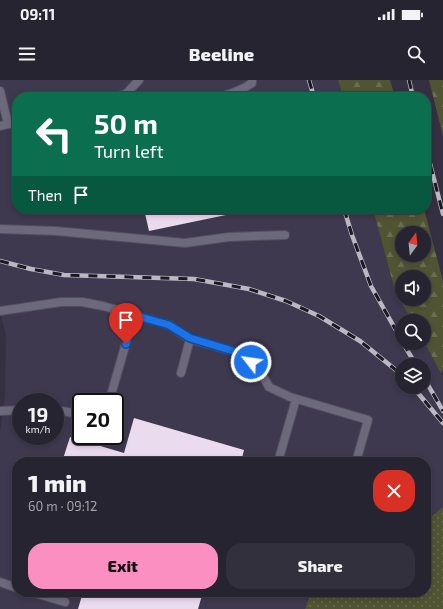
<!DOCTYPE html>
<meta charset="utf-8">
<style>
body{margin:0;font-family:"Exo 2",sans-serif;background:#33303d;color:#f1f3f6;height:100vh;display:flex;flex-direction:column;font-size:15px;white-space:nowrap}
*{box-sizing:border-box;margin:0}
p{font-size:13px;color:#a4a4ab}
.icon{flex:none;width:22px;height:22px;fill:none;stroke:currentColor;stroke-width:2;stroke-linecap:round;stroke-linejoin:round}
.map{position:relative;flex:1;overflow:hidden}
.drawer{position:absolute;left:12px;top:377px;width:419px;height:140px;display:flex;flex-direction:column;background:#272431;border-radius:16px;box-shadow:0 2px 6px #0003,0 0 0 1px #43414d}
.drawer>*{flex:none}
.guide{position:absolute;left:12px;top:12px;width:419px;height:122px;border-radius:16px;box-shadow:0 2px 6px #0003,0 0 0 1px #43414d;background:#0b6e4f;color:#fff;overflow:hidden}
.needle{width:26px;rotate:15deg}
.controls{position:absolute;left:395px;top:146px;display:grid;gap:8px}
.controls a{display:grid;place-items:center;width:36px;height:36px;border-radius:50%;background:#272431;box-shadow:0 2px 6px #0003,0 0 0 1px #43414d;font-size:20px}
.speed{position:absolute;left:12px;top:313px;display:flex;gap:8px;font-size:20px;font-weight:700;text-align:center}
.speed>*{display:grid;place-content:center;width:52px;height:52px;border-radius:50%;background:#272431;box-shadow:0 2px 6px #0003,0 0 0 1px #43414d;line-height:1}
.speed small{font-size:10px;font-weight:400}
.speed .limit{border:2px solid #111;border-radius:6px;background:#fff;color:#111}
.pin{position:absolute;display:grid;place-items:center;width:34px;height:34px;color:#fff;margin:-41px -17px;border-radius:50% 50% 50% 0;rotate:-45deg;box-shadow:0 0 4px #0007}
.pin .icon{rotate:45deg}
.me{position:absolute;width:44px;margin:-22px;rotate:300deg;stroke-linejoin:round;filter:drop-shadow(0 0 3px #0008)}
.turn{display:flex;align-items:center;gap:14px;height:84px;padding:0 16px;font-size:18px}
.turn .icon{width:52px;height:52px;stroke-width:2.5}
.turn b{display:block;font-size:28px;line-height:34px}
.then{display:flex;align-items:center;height:38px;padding:0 16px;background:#0003;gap:8px;font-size:15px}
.round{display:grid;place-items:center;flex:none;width:42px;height:42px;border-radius:16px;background:#33303d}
.headline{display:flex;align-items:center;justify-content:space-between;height:68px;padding:0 16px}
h1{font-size:24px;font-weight:800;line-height:30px}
.button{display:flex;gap:8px;margin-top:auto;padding:8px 16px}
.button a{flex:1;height:46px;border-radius:16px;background:#fc8fc2;color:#111;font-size:16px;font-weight:800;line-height:46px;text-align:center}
.button a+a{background:#33303d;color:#f1f3f6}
.status{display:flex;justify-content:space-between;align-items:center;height:28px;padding:0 20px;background:#272431;direction:ltr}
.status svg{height:11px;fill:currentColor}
header{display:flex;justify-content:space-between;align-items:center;height:52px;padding:0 16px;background:#272431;font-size:18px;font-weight:800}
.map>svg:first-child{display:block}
</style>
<div class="status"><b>09:11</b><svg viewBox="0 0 49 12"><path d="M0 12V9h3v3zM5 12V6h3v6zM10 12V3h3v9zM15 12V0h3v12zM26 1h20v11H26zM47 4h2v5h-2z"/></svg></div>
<header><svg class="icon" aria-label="menu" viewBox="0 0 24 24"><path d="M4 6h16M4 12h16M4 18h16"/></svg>Beeline<svg class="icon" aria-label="search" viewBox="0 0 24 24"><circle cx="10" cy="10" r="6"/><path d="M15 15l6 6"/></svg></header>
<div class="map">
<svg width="443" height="529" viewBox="0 0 443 529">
<defs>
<pattern id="grass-dots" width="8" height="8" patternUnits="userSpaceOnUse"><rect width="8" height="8" fill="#505433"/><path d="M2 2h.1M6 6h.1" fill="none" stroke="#696d51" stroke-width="1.8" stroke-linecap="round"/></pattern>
<pattern id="forest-firs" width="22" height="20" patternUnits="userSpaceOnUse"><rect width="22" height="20" fill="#505433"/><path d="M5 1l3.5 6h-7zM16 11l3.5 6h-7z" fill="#696d51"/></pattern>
</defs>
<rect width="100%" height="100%" fill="#343041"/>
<!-- built -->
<path fill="#3e394f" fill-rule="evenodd" d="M0,0H338L343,17H17V129H373L395,211L412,241H402V263L424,262L443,296V427L426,441V382H17V512H311L305,529H0V352L5,316L6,255L0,232ZM402,285H424V307H402ZM21,322H55V356H21ZM81,322H115V356H81Z"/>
<!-- grass -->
<polygon fill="url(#grass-dots)" points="443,427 443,529 305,529 311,512 426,512 426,441"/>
<!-- forest -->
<g fill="url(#forest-firs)" fill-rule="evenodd">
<polygon points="338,0 390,0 395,17 343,17"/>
<polygon points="429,0 443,0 443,56"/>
<path d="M373,129H424L443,201V289L441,293L424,262V241H412L395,211ZM402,153H424V175H402ZM402,197H424V219H402Z"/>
</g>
<!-- building -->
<g fill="#ebdbef">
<polygon points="144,129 226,129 226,135 149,151"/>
<polygon points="134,338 244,370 241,382 62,382 70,357 124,373"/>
<polygon points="83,512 203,512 198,529 78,529"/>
</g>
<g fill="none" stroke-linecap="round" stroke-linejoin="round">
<!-- service casing -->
<g stroke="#524e5d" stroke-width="10">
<g id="service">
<polyline points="0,11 8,44"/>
<polyline points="113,17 126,14 139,0"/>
<path d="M219,17C231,14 241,11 252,3V0"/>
<polyline points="0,46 17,42"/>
<polyline points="0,149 56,151 185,163 229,157 285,155"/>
<polyline points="0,231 61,222 82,222 103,226 169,245 190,259 243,274 259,289 269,307 290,317 368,340 356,382"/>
<polyline points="181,293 190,259"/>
<polyline points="109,322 134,235"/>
<polyline points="55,330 81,334"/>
<polyline points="0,331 21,330"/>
<polyline points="278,382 296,319"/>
<polyline points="0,502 17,508"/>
<polyline points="31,512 65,522"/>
</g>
</g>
<!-- service -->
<use href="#service" stroke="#6d697d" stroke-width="8"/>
<!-- rail casing -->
<g stroke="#bbb8c5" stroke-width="4.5">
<g id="rail">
<polyline points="309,0 314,17"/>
<polyline points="409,0 413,17"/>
<polyline points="426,68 443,134"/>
<polyline points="344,129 352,155 371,206 402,261"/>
<polyline points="0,181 31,189 64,195 194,199 249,209 286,221 319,236 360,261 402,295"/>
<polyline points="403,263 416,285"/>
<polyline points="424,298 443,331"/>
<polyline points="413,307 443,343"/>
</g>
</g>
<!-- rail -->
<use href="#rail" stroke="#1b1921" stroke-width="3" stroke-dasharray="9" stroke-linecap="butt"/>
</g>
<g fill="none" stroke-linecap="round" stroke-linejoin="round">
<!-- route casing -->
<g stroke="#114b97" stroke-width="10">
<polyline id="route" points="126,264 134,235 169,245 190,258 243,274 251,282"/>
</g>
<!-- route -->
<use href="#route" stroke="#1a73e8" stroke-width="7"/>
</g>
</svg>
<div class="controls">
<a><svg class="needle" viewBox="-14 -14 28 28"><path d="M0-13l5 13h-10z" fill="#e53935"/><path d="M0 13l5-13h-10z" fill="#a4a4ab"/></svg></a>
<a><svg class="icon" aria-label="sound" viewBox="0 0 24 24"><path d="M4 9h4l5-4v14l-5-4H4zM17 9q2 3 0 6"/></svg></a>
<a><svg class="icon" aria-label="search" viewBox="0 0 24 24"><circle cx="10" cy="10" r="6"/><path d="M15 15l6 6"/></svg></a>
<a><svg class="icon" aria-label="layers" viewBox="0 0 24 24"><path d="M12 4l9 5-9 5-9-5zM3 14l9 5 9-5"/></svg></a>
</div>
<div class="speed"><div>19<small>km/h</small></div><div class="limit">20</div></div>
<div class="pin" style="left:126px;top:264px;background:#d93025"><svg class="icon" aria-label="arrive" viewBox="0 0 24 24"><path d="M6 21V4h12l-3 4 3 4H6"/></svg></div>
<svg class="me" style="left:251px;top:282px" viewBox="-20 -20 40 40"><circle r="17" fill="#1a73e8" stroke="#fff" stroke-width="3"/><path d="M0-11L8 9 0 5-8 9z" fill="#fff"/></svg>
<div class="guide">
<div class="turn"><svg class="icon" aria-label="left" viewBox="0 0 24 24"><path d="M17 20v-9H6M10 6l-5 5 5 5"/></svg><div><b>50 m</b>Turn left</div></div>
<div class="then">Then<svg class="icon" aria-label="arrive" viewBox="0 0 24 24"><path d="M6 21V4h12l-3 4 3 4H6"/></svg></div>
</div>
<section class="drawer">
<div class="headline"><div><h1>1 min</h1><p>60 m · 09:12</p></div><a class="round" style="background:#d93025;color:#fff"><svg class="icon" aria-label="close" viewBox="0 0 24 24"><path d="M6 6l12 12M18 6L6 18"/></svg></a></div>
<div class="button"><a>Exit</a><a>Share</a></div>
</section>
</div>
